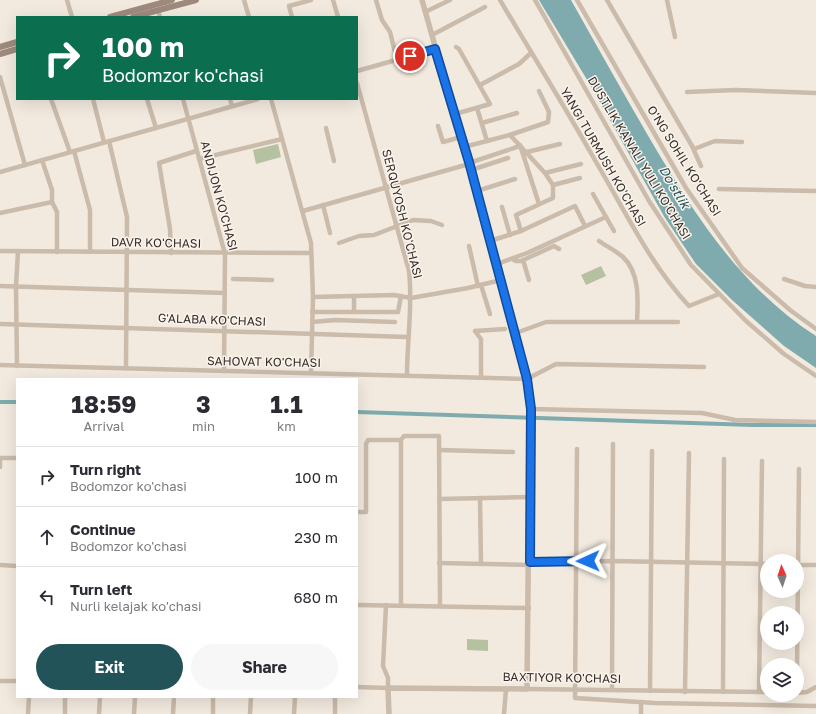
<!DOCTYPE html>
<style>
body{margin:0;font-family:"Golos Text",sans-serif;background:#f7f7f7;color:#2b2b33;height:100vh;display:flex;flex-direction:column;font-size:15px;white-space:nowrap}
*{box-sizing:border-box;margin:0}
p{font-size:13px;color:#7c7c81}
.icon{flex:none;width:22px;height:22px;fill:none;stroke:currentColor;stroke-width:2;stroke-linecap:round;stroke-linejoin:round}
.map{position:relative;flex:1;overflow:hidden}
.sheet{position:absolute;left:16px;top:378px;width:342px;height:320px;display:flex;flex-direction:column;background:#fff;border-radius:0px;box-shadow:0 4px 16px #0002}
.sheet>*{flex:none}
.hud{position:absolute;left:16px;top:16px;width:342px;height:84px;border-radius:0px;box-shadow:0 4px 16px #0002;background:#0b6e4f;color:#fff;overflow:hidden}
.needle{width:26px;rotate:357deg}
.tools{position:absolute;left:760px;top:554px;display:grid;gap:8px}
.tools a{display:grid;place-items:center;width:44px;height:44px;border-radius:50%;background:#fff;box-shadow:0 4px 16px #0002;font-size:20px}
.pin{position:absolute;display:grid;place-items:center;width:34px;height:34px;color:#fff;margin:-17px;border:2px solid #fff;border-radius:50%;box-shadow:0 1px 4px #0007}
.me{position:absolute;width:44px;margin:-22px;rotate:269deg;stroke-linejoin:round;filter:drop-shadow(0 0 3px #0008)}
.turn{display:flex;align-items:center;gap:14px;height:84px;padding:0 20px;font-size:18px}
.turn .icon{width:52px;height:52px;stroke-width:2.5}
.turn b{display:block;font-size:28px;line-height:34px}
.eta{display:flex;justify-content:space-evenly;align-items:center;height:68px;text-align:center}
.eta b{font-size:24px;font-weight:700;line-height:28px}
.cta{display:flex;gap:8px;margin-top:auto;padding:8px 20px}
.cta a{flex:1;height:46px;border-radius:24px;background:#215359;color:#fff;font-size:16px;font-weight:700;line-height:46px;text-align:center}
.cta a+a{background:#f7f7f7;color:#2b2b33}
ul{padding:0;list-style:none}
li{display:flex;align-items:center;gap:12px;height:60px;padding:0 20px;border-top:1px solid #e1e1e2}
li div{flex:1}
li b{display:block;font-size:15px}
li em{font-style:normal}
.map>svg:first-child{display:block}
</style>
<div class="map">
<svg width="816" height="714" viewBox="0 0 816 714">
<rect width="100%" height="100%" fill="#f2eadf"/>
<!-- green -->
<g fill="#b5c1a0">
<polygon points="278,144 281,157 256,164 253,150"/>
<polygon points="601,266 606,276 586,285 581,275"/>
<polygon points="467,639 488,640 488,651 467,650"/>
</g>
<!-- water -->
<path fill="#7fabae" d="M539,0H571C597,46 623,93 650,139C694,214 741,288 816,336V368L784,346L732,300L696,264L665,218L592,88Z"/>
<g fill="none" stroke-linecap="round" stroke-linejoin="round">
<!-- canal -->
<g stroke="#7fabae" stroke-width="4">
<polyline points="0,402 17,402"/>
<polyline points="357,412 753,425 816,425"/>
</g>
<!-- minor -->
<g stroke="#cabbab" stroke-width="4.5">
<polyline points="67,0 72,17"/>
<polyline points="244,0 249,17"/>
<polyline points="333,0 338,17"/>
<polyline points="376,0 382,20 390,32 397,60"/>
<path d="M500,0C532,54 565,107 596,162C625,211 650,264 689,306L719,294"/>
<polyline points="535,0 649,201 691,265 746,321 784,354 816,376"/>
<polyline points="577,0 686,188 742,268 790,310 816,329"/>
<polyline points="607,0 692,146 701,166"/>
<polyline points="667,0 675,37"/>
<polyline points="158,10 160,17"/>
<polyline points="425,12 450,0"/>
<polyline points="292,17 289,6 311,0"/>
<polyline points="432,35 485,7"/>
<polyline points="357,71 435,49"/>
<polyline points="0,77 25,165"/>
<path d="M357,83L409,271C413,305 407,340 407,375"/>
<polyline points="480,85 519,64 531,53"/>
<polyline points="687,92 735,90 816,93"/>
<polyline points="51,99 70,152"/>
<polyline points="93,99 104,142"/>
<polyline points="147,99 156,128"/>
<polyline points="183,99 225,254 224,371"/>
<polyline points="230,99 232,106"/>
<polyline points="271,99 311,243 313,297 311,373"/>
<polyline points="477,108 487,141"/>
<polyline points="455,114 490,104 459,49 456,47"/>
<polyline points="482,123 517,113"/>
<polyline points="438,126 443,142 461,137"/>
<polyline points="326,128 334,161"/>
<polyline points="109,141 127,217 126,368"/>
<polyline points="520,145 539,204"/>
<polyline points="464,147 510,135 548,122 549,112 539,91"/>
<polyline points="694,149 715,141 742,142"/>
<polyline points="74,151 90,210 90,252"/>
<polyline points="527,152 560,144"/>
<polyline points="199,159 282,139"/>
<polyline points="42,160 52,190 52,202 57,212 57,252"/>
<polyline points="469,163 520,146"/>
<polyline points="471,170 508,158"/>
<polyline points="0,172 258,99"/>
<polyline points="545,173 581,164"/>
<polyline points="553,185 580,178"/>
<polyline points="719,189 816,191"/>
<polyline points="477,191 515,179"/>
<polyline points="593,194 614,231"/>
<polyline points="323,205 330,233"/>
<polyline points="502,207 510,235"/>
<polyline points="303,211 469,164"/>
<polyline points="0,213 52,202"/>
<polyline points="521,231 575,206 585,226"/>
<polyline points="490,241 521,231 516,215 553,198 553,185 545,173 510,135"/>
<path d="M599,241C606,246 616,251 623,257C640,273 638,300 637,322"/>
<polyline points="339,243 359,236 374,235 413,220 431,221 442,225"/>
<polyline points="469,246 478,286"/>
<polyline points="0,251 311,253"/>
<polyline points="171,253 170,229 159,163 196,151"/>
<polyline points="512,259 516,261 521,261 554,246 559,249"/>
<polyline points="523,260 529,280"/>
<polyline points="497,264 527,253 606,217"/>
<polyline points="233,279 272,280"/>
<polyline points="784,279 805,286 816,287"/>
<polyline points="481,285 490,314"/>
<polyline points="0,286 225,293"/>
<polyline points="354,296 354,311"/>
<polyline points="313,297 394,295 411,298 468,288 501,280"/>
<polyline points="312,312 398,312 401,296"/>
<polyline points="312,322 335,320 395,322"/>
<polyline points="0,324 407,337"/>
<polyline points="475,331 481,339 481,377"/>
<polyline points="475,331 505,329"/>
<polyline points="516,333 546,322 678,322"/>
<polyline points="0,365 527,379 556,364 704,367"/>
<polyline points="17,366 16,286 18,251"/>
<polyline points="531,409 702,413 735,420 816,422"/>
<polyline points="401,440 401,604"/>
<polyline points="577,449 575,698 655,703 816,706"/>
<polyline points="439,450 513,452"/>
<polyline points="0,467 0,458 17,458"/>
<polyline points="480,498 481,564"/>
<polyline points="439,499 530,497"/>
<polyline points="357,512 366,512 366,444 368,440 401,440 404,436 439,436 440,605"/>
<polyline points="530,562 613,561 767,564"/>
<polyline points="439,563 530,565"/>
<polyline points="0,565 17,566"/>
<polyline points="797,565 816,565"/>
<polyline points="357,605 529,608"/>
<polyline points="797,674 799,469"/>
<polyline points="0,681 17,681"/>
<polyline points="357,687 388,688 388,678 383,666 386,605"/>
<polyline points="527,689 767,692"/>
<polyline points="612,690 613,444"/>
<polyline points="650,691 652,451"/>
<polyline points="685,692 689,453"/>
<polyline points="723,692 724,459"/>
<polyline points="759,692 762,461"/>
<polyline points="797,693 807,692 816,687"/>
<polyline points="28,714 29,697"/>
<polyline points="65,714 65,697"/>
<polyline points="99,714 100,697"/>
<polyline points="134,714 135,697"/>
<polyline points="173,714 174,697"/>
<polyline points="213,714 213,697"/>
<polyline points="250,714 251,697"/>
<polyline points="294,714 295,697"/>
<polyline points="335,714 335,697"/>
<polyline points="504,714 506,689"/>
<polyline points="641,714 641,702"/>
</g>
<!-- tertiary -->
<polyline stroke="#cabbab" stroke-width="5.5" points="389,714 388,688 527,689 527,685 530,395 516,333 422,0"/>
<!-- secondary -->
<g stroke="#9e8a7d" stroke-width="6">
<polyline points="110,17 172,0"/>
<polyline points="133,17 196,0"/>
<polyline points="0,47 17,42"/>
<polyline points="0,54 17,49"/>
</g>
</g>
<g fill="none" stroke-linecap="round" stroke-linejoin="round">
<!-- route casing -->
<g stroke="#114b97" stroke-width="10">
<polyline id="route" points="410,56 435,49 469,162 527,379 531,409 530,562 588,561"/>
</g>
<!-- route -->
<use href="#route" stroke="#1a73e8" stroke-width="7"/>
</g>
<g text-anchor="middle" stroke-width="3" stroke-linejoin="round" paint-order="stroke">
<!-- street labels -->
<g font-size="12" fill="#382f2a" stroke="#faf4ec">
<text transform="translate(603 157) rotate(60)" y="4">YANGI TURMUSH KO'CHASI</text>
<text transform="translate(639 158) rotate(59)" y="4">DUSTLIK KANALI YULI KO'CHASI</text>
<text transform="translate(684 161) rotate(58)" y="4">O'NG SOHIL KO'CHASI</text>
<text transform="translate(219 196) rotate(75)" y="4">ANDIJON KO'CHASI</text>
<text transform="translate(402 214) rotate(76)" y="4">SERQUYOSH KO'CHASI</text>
<text transform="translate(156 243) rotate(1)" y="4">DAVR KO'CHASI</text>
<text transform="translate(212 320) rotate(2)" y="4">G'ALABA KO'CHASI</text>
<text transform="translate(264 362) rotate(1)" y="4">SAHOVAT KO'CHASI</text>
<text transform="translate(562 678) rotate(1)" y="4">BAXTIYOR KO'CHASI</text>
</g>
<!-- water labels -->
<g font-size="13" font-style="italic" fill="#215359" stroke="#faf4ec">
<text transform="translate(675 187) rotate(59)" y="5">Do'stlik</text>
</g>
</g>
</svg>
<div class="tools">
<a><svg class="needle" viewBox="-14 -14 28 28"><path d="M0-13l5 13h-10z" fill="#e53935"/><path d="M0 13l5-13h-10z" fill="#7c7c81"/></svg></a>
<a><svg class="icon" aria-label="sound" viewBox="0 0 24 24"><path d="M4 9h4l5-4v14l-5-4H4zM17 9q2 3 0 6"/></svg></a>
<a><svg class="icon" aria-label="layers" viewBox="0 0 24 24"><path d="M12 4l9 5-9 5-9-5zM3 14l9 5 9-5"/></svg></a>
</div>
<div class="pin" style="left:410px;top:56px;background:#d93025"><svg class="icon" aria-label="arrive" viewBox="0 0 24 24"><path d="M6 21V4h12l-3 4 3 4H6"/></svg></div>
<svg class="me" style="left:588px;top:561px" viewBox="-20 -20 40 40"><path d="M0-17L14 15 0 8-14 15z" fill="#1a73e8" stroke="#fff" stroke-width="4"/></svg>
<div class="hud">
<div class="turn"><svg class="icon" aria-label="right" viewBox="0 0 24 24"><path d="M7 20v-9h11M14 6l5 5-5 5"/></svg><div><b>100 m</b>Bodomzor ko'chasi</div></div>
</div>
<section class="sheet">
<div class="eta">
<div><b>18:59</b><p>Arrival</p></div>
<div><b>3</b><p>min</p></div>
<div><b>1.1</b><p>km</p></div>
</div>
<ul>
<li><svg class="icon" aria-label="right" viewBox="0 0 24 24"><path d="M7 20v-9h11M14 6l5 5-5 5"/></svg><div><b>Turn right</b><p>Bodomzor ko'chasi</p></div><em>100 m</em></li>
<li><svg class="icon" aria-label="ahead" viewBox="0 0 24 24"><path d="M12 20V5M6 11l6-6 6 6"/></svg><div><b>Continue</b><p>Bodomzor ko'chasi</p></div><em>230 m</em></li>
<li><svg class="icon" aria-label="left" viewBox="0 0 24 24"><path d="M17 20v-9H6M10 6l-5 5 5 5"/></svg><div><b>Turn left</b><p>Nurli kelajak ko'chasi</p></div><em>680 m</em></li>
</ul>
<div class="cta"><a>Exit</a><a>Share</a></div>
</section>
</div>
